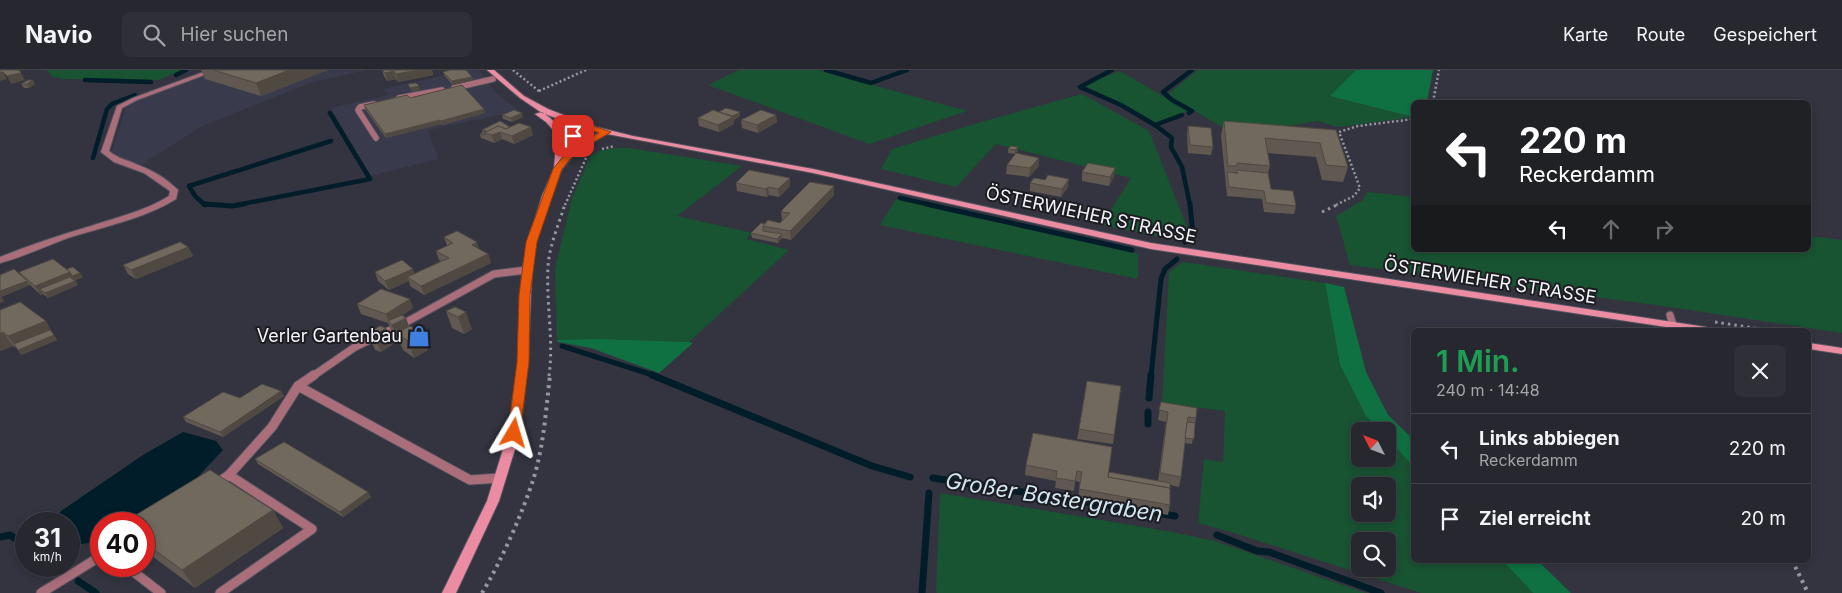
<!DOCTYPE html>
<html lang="de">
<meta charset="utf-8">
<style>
body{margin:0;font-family:Inter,sans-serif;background:#2e2f37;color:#f1f3f6;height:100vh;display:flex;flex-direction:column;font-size:19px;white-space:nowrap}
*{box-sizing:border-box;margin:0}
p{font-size:16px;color:#a4a5aa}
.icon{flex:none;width:28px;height:28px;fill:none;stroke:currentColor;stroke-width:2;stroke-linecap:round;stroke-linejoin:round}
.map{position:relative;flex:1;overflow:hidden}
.sheet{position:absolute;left:1411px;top:258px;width:400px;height:235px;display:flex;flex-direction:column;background:#26272f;border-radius:8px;box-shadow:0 2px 8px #0003,0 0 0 1px #42444b}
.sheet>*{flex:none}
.top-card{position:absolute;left:1411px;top:30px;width:400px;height:152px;border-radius:8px;box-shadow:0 2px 8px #0003,0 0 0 1px #42444b;background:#202124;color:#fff;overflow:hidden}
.needle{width:32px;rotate:312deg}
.fabs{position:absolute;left:1351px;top:352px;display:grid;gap:10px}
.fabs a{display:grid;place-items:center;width:45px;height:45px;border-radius:8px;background:#26272f;box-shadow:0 2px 8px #0003,0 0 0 1px #42444b;font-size:25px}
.speed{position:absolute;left:15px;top:442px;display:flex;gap:10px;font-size:25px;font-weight:700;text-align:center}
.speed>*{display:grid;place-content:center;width:65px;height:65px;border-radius:50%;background:#26272f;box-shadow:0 2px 8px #0003,0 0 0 1px #42444b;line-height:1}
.speed small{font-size:12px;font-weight:400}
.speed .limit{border:8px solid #d22;background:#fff;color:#111}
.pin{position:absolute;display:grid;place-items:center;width:42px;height:42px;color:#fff;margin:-21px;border-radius:10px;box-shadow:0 2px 8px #0006}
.me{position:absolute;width:55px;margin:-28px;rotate:7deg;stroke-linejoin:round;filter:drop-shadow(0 0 4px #0008)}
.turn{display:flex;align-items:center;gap:18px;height:105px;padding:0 25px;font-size:22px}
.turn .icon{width:65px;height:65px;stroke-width:2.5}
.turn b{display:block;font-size:35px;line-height:42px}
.lanes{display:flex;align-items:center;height:48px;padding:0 25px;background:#0003;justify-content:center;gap:25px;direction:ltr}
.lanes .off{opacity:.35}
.round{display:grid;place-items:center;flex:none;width:52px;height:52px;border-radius:8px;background:#2e2f37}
.head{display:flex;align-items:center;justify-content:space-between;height:85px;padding:0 25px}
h1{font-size:30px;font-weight:600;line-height:38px;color:#1e9e55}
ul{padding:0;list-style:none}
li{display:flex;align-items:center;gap:15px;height:70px;padding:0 25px;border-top:1px solid #42444b}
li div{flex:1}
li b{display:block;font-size:19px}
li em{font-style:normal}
header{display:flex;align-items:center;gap:30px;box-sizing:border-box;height:70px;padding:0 25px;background:#26272f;border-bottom:1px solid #42444b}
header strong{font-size:24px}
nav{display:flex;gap:28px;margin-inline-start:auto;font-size:18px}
.search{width:350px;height:45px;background:#2e2f37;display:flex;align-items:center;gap:12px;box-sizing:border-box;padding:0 18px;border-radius:8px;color:#a4a5aa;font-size:19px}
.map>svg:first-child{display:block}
</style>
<header>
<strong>Navio</strong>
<div class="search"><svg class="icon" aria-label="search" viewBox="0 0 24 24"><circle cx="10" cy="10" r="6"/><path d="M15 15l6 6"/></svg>Hier suchen</div>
<nav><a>Karte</a><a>Route</a><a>Gespeichert</a></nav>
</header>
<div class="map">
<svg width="1842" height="523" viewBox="0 0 1842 523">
<rect width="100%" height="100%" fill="#33343f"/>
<!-- built -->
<g fill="#393b4c">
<polygon points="222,0 367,0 312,12 202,56 141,95 120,88 112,81 126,37 138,30"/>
<polygon points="466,0 479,0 496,23 519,41 428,60 438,89 371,106 331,38 389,25 384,19"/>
</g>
<!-- green -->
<g fill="#185332" fill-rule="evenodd">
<polygon points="46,0 182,0 159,10 64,9 53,7"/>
<polygon points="739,0 818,0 967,41 869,74 708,15"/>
<polygon points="1198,0 1356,0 1331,26 1413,47 1338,57 1317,51 1262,61 1224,58 1167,25"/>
<polygon points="1120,1 1188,41 1156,53 1124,35 1083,15"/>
<polygon points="1082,24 1149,61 1189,162 1180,171 1101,155 1131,108 996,74 956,117 881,99 892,79 988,50"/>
<polygon points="614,78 629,78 742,96 677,146 753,163 746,169 789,180 689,272 600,269 557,270 555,199 572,128 591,85 599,81"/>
<polygon points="1367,122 1414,127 1414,180 1809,180 1809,166 1842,170 1842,263 1663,236 1350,195 1336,146 1363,130"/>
<polygon points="896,129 1138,184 1138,209 880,155"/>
<path d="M1183,192L1325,213L1340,295L1366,346L1380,361H1360V389H1388V369L1414,397V490H1502L1533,523H1421L1234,463L1198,453L1204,389L1223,392L1225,341L1162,333L1169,202ZM1360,416H1388V444H1360ZM1360,471H1388V499H1360Z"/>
<polygon points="940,423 1172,462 1215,471 1366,523 937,523 936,521"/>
</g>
<!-- forest -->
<g fill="#0f7141">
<polygon points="1356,0 1433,0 1427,32 1414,32 1413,47 1330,26"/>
<polygon points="1325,213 1344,217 1366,302 1388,345 1414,370 1414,397 1388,369 1388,361 1380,361 1366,346 1340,295"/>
<polygon points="600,269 689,272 693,273 659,303 591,278 558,272 557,270"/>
<polygon points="1502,490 1537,490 1571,523 1533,523"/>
</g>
<!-- water -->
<polygon fill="#001d29" points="183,362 216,371 223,380 192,413 130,454 101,454 101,469 95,472 75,475 69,471 69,454 50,454 61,441 143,385"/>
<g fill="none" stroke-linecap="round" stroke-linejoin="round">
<!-- stream-far2 -->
<g stroke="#001d29" stroke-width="4.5">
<polyline points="826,0 871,13 907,0"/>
<polyline points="1112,0 1080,17 1121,35 1155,55"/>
<polyline points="176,5 186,0"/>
<polyline points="85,10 151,12"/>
<polyline points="1189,43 1192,41 1172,30 1163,22 1192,0"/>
<polyline points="1182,45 1155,55 1172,68 1171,77 1182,97 1190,135"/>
<polyline points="93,88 107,39 112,34 135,25"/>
<polyline points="900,128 931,135"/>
<polyline points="205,135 195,126 189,116 331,71"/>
<polyline points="237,135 370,109 330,43"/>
</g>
<!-- stream-far1 -->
<g stroke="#001d29" stroke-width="5">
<polyline points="204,134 232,136 244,134"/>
<polyline points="926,134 1132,180"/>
<polyline points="1185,172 1193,165 1190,134"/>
<polyline points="562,276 656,306"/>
<polyline points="1151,306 1161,209 1165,199 1177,189"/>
</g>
<!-- stream -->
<g stroke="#001d29" stroke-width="7">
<polyline points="652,305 872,396 910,407"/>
<polyline points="1149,328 1151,305"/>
<polyline points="1148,342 1148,354"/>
<polyline points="933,408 1175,446"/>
<polyline points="1217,465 1257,481 1269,482 1381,523"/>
<polyline points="0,467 10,465 26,476"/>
<polyline points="78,511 96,523"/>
<polyline points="922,523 929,423"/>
</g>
<!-- lane-far2 casing -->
<g stroke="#52535d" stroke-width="7">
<g id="lane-far2">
<polyline points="454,18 493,9"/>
<polyline points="399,28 442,20"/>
<polyline points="374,34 360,37 358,40 376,68"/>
</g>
</g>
<!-- lane-far1 casing -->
<g stroke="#52535d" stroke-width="9">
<g id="lane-far1">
<polyline points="1670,245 1673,255"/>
<polyline points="313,306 355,277 401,255 494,204 527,200"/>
</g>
</g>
<!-- lane casing -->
<g stroke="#52535d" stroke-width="11">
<g id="lane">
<polyline points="298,316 470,410 500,408"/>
<polyline points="216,414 229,405 272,357 298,316 314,305"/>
<polyline points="126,496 161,523"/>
<polyline points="41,523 101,486"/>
<polyline points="220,523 312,459 229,405"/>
</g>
</g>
<!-- street casing -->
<g stroke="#52535d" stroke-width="2">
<path id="street" d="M209,0H218L137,30L122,38L109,81C118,89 128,90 138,95C152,100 167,109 178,120L176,129C144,149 105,156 68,168C46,176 23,187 0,193V187C30,175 60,165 91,156C118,147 145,141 169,126L170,121L144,103L114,92L101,82L117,36L133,28Z"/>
</g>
<!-- secondary casing -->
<g stroke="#52535d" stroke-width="2">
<g id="secondary">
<path d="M487,0H494L524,26L548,39L592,56L633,66L813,99L1151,173L1706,257L1711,260H1686L1151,179L813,103L607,64L575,83L562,99L550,126L536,172L532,200L528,292L520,363L499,431L456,523H442L487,431L508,363L518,292L522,200L528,172L542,126L554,99L556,73L554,61L546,52L535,44L542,42C552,49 561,56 563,69L584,58L542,43L520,28ZM591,60L600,62L569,79L562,89C563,70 576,68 591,60Z"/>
<polygon points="1809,273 1842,278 1842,284 1809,279"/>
</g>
</g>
<!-- path-far2 -->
<g stroke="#9797a1" stroke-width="2.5" stroke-dasharray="2 2.5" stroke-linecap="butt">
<polyline points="513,0 540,22"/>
<polyline points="539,21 586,0"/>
<polyline points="1433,32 1439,0"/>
<polyline points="602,79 615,76"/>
<polyline points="565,135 586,88"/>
<polyline points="1336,135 1354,126 1360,118 1339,62 1358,56 1414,49"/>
</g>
<!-- path-far1 -->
<g stroke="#9797a1" stroke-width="3" stroke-dasharray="2.5 4" stroke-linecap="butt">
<polyline points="1322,142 1339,134"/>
<polyline points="1715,252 1767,260"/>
<path d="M549,306C554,270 546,234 548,197C549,176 559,154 565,134"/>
</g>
<!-- path -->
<g stroke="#9797a1" stroke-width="4" stroke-dasharray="3 4.5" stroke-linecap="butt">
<polyline points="1792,490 1808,523"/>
<path d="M482,523C501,492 523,442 534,407C544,374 546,339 550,305"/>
</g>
<!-- lane-far2 -->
<use href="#lane-far2" stroke="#aa6e7b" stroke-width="5.5"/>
<!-- lane-far1 -->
<use href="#lane-far1" stroke="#aa6e7b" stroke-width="7"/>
<!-- lane -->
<use href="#lane" stroke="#aa6e7b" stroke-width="9"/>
<!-- street -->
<use href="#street" fill="#aa6e7b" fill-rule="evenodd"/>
<!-- secondary -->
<use href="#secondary" fill="#ec8ca2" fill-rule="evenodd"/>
</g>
<!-- wall -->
<g fill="#615951">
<polygon points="201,0 328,0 261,26 205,9"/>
<polygon points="382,0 432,0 433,5 398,12 396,9 387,11 384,6"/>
<polygon points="443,2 472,7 473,10 453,15 444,5"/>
<polygon points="21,14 35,14 29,18 24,18"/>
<polygon points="410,28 484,39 485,43 442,55 441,54 386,68 365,39 364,35"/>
<polygon points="719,42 740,42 740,46 734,50 734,54 719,62 699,56 698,48"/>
<polygon points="502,45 523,47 512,52 503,49"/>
<polygon points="776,45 777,52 758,63 742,58 741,50"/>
<polygon points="1224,51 1336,60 1348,97 1343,112 1322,110 1316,87 1268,83 1270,96 1268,103 1271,119 1296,136 1294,144 1264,142 1262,129 1227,126 1221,65"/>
<polygon points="1188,56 1213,77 1211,85 1188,83 1187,64"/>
<polygon points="510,57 533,65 514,74 502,69 494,73 481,68 480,64 482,63 482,60"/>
<polygon points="1018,77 1018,81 1015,84 1008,83 1008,79"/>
<polygon points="1007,95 1039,96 1029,107 1006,104"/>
<polygon points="1082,102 1114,106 1109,116 1082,111"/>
<polygon points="790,108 790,116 779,127 769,125 767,127 737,121 736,113"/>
<polygon points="1030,113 1068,117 1061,127 1030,121"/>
<polygon points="834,125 791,170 782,168 778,173 752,168 751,163 765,154 780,153 783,150 782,150 781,142"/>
<polygon points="444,167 479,179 488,184 491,193 424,225 410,216 409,211 389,220 378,211 375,202 415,204 441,191 439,190 436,181 447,176"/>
<polygon points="188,177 193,186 136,209 128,204 123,195"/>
<polygon points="67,199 83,207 75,210 78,215 48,228 43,224 41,225 30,215 1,227 4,231 0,233 0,205 21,205 19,202"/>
<polygon points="357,234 413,238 402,245 406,248 409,257 428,280 414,288 403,280 399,271 398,271 394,268 388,253 361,244"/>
<polygon points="455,237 472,259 464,264 452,258 446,241"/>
<polygon points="0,240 54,265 57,270 21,285 17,279 13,276 0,281"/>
<polygon points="386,258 393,274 381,282 375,280 368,263"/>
<polygon points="1121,316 1113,374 1077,369 1079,359"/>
<polygon points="281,321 284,326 223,367 186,352 183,347 240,328"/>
<polygon points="1161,332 1196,348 1192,374 1185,373 1181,407 1179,417 1170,415 1170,435 1168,445 1078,429 1080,412 1075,411 1074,421 1055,418 1056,411 1025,405 1026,395 1109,402 1158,411 1166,352 1158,350"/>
<polygon points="255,389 371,427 343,447 258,394"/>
<polygon points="273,440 283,458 195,518 144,480 144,454"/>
</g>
<!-- shaded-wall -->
<g fill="#4f4942">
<polygon points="289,0 328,0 261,26 256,13"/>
<polygon points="420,0 432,0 433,5 398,12 396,4"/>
<polygon points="394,1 396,9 387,11 385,3"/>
<polygon points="3,2 7,9 0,11 0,3"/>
<polygon points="21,3 25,10 11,14 7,6"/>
<polygon points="472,7 473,10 453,15 452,11"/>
<polygon points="33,10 35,14 29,18 27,14"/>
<polygon points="419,16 420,20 412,22 410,18"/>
<polygon points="484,39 485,43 442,55 441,51"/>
<polygon points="740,42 740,46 734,50 734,54 719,62 718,55"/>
<polygon points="522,43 523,47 512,52 511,48"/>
<polygon points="776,45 777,52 758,63 757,55"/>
<polygon points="440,50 441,54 386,68 385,64"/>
<polygon points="531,57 533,65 514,74 512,66"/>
<polygon points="500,62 502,69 494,73 492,65"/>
<polygon points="1018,77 1018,81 1015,84 1015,80"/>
<polygon points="1039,88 1039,96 1029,107 1030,98"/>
<polygon points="1115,98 1114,106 1109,116 1110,107"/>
<polygon points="790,108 790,116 779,127 778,119"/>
<polygon points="1069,109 1068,117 1061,127 1062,119"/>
<polygon points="834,116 834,125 791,170 790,161"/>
<polygon points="768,117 769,125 767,127 766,119"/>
<polygon points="782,164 782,168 778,173 777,169"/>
<polygon points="477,172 480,181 472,175"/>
<polygon points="188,177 193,186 136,209 131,200"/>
<polygon points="488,184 491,193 424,225 421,216"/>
<polygon points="413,199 416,208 407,207 409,211 389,220 385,211"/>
<polygon points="70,202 80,203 83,207 75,210 78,215 48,228 45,223 40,219 43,224 41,225 35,216"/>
<polygon points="27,211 30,215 1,227 4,231 0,233 0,221"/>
<polygon points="410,229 413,238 390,254 386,244"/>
<polygon points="466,242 472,259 464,264 458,247"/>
<polygon points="406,248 412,265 396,263 399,271 398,271 392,255"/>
<polygon points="46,251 54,265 17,279 8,266"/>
<polygon points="386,258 393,274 381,282 374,265"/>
<polygon points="3,262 13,276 0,281 0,264"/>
<polygon points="422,263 428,280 414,288 408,271"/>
<polygon points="54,265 57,270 21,285 18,280"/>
<polygon points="281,321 284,326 223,367 220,362"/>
<polygon points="368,422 371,427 343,447 340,442"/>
<polygon points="273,440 283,458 195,518 182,500"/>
</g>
<!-- building -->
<g fill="#71685e" stroke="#4f4942">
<polygon points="0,0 19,0 21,3 7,6 3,2 0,3"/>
<polygon points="213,0 289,0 256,13"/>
<polygon points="382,0 420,0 396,4 394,1 385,3"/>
<polygon points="450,0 466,0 472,7 452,11 443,2"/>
<polygon points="28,10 33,10 27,14 21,14"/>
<polygon points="416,13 419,16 410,18 408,14"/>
<polygon points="462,15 484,39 441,51 440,50 385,64 364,35 407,25 410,28"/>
<polygon points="726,38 740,42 733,46 719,42"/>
<polygon points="514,40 522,43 511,48 502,45"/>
<polygon points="713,40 733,47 718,55 698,48"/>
<polygon points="761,40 776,45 757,55 741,50"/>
<polygon points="500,51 510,57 506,59 498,56 484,63 485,65 480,64 486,61 482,60"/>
<polygon points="1224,51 1336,60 1348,97 1326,95 1320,73 1265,68 1270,96 1237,93 1237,96 1228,96"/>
<polygon points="519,53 531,57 512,66 500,62 492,65 484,63 498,56 506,59"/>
<polygon points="1188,56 1211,58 1213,77 1190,75"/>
<polygon points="1011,76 1018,77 1015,80 1008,79"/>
<polygon points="1016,83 1039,88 1030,98 1007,95"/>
<polygon points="1088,93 1115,98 1110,107 1082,102"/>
<polygon points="749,100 790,108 778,119 768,117 766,119 736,113"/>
<polygon points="1237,100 1268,103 1271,119 1293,121 1296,136 1266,133 1264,121 1229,117 1227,102 1238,103 1236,103"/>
<polygon points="1048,105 1069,109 1062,119 1030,113 1034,108 1045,110"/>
<polygon points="810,112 834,116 790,161 763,156 768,150 780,153 790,143 781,142 783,139"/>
<polygon points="761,153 765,154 763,156 763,161 782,164 777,169 751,163"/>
<polygon points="457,161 477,172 472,175 488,184 421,216 407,207 449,188 436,181 453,173 444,167"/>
<polygon points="180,172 188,177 131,200 123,195"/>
<polygon points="53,189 70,202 35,216 19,202"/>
<polygon points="402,190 413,199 385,211 375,202"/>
<polygon points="73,197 80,203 72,206 70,202 67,199"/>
<polygon points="14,199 27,211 0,221 0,205"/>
<polygon points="70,207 75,211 45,223 40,219"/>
<polygon points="381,219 410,229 386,244 357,234"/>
<polygon points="20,232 46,251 8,266 3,262 0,264 0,240"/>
<polygon points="455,237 466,242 458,247 446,241"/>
<polygon points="402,245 406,248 392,255 388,251"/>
<polygon points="380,256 386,258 374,265 368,263"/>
<polygon points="410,256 422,263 408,271 396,263"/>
<polygon points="50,260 54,265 18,280 14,274"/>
<polygon points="1087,311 1121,316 1114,365 1079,359"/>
<polygon points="262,314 281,321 220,362 183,347 223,322 240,328"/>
<polygon points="1161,332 1197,338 1196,348 1188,347 1181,407 1160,403 1168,342 1159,340"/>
<polygon points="1187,352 1195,353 1194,369 1185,368"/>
<polygon points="1033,363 1112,377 1108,407 1170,418 1170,435 1079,419 1082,402 1077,401 1075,411 1056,408 1057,401 1026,395"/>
<polygon points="284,372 368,422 340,442 255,389"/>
<polygon points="210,400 273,440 182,500 144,472 144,454 121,454"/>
<polygon points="1109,402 1170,413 1170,418 1108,407"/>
</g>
<!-- route -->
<polygon fill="#ea580c" stroke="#983908" points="590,55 611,62 575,83 562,99 537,172 530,225 529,292 520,363 519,366 509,366 508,363 517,292 519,225 526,172 553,99 569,79 599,63 591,60 573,68 569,66"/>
<!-- icons -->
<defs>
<g id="shop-bare" transform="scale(1.725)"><path d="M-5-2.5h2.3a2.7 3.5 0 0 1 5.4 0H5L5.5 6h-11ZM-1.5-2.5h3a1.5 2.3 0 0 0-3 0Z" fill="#3f7fe0" stroke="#1c1c21" stroke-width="2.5" paint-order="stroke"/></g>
</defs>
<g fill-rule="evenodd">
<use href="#shop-bare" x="419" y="266"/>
</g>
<g text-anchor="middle" stroke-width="4" stroke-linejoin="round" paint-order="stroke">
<!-- street labels -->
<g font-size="18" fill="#f4f4fc" stroke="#1c1c21">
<text transform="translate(1091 145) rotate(12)" y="6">ÖSTERWIEHER STRASSE</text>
<text transform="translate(1490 211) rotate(9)" y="6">ÖSTERWIEHER STRASSE</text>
</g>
<!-- poi labels -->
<g font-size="18" fill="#f4f4fc" stroke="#1c1c21" text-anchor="end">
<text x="402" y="272">Verler Gartenbau</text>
</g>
<!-- near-water labels -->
<g font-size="22" font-style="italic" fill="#d0e7f2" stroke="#1c1c21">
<text transform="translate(1054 427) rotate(9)" y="8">Großer Bastergraben</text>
</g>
</g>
</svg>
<div class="fabs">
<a><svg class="needle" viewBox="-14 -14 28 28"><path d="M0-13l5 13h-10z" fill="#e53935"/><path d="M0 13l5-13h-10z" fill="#a4a5aa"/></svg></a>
<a><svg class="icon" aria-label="sound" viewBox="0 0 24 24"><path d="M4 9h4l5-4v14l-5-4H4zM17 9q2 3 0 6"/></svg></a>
<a><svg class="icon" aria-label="search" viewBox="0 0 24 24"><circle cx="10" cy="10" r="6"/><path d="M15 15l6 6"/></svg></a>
</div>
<div class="speed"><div>31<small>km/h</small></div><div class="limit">40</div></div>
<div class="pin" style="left:573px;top:66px;background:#d93025"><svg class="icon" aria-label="arrive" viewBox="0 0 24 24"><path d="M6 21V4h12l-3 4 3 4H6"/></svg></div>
<svg class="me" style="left:514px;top:363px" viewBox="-20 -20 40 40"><path d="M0-17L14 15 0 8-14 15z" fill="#ea580c" stroke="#fff" stroke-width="4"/></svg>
<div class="top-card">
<div class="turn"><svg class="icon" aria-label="left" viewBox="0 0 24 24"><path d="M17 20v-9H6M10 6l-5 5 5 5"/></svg><div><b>220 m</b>Reckerdamm</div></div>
<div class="lanes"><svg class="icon" aria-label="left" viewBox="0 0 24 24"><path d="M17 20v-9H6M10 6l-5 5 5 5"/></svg><svg class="icon off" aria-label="ahead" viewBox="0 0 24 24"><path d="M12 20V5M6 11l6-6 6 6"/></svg><svg class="icon off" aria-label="right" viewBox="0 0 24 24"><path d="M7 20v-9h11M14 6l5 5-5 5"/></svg></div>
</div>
<section class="sheet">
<div class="head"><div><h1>1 Min.</h1><p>240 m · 14:48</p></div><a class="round"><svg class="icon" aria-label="close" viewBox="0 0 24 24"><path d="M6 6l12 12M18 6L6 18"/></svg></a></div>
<ul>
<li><svg class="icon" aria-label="left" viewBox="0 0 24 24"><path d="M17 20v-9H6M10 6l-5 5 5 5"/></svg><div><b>Links abbiegen</b><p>Reckerdamm</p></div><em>220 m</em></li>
<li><svg class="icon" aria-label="arrive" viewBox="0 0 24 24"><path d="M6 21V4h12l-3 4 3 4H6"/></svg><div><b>Ziel erreicht</b></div><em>20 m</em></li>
</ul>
</section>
</div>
